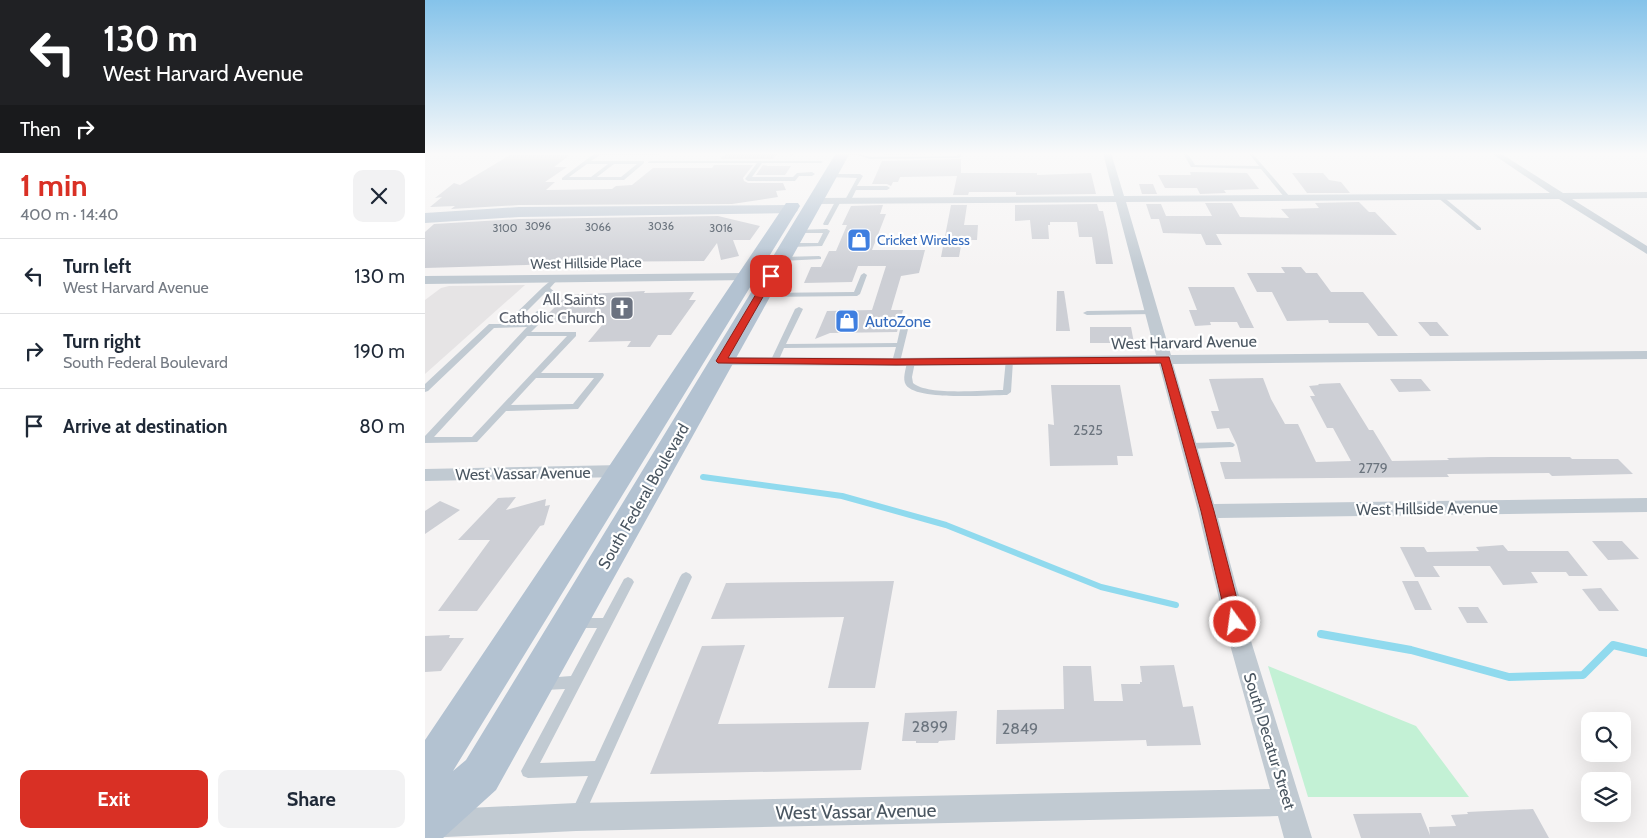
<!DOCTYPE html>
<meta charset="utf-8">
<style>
body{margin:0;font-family:Cabin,sans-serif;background:#f2f2f3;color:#1f2937;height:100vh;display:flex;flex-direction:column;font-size:19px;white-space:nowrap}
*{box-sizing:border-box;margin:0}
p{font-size:16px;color:#747a83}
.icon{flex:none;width:28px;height:28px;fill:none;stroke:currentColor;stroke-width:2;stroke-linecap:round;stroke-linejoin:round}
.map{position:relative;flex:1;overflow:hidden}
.drawer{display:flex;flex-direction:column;background:#fff;width:425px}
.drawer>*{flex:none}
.banner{background:#202124;color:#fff;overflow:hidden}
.fabs{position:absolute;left:1156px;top:712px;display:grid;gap:10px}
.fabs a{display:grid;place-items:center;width:50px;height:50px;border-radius:10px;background:#fff;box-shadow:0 5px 20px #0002;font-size:25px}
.pin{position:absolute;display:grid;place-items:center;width:42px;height:42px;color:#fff;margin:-21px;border-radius:10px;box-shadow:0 2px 8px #0006}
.me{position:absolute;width:55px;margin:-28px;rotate:346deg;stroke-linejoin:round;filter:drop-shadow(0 0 4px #0008)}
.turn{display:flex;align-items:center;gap:18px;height:105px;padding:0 20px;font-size:22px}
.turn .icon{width:65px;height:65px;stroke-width:2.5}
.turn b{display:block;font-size:35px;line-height:42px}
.then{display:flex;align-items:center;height:48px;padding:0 20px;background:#0003;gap:10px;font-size:19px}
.round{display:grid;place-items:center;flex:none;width:52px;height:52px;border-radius:10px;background:#f2f2f3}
.overview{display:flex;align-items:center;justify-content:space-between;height:85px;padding:0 20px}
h1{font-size:30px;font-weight:700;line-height:38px;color:#d93025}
.primary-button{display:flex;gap:10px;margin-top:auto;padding:10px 20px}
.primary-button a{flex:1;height:58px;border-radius:10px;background:#d93025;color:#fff;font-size:20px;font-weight:700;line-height:58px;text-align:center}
.primary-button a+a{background:#f2f2f3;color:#1f2937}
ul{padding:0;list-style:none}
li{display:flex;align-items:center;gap:15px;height:75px;padding:0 20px;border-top:1px solid #e0e1e3}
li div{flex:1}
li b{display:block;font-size:19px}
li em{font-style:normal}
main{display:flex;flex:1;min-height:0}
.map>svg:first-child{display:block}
</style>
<main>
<section class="drawer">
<div class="banner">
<div class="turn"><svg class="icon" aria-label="left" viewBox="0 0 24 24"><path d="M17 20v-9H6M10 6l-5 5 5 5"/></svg><div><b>130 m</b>West Harvard Avenue</div></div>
<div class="then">Then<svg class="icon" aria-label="right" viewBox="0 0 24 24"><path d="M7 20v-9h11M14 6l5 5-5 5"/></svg></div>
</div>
<div class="overview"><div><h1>1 min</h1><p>400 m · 14:40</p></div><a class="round"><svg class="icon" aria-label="close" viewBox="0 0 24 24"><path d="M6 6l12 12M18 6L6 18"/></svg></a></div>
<ul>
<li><svg class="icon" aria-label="left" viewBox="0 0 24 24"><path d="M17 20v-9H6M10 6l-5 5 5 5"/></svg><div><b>Turn left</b><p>West Harvard Avenue</p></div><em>130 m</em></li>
<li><svg class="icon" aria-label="right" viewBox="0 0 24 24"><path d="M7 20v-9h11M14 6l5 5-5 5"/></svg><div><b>Turn right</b><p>South Federal Boulevard</p></div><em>190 m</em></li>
<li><svg class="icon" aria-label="arrive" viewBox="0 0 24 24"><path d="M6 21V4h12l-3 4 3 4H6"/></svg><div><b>Arrive at destination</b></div><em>80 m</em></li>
</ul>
<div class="primary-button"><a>Exit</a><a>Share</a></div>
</section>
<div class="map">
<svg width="1222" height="838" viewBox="0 0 1222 838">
<rect width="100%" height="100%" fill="#f5f3f3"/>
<!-- education -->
<polygon fill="#e6e4e5" points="100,285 0,374 0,300 16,288 24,286"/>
<!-- green -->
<polygon fill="#c3f1d5" points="843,666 991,726 1044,797 883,797"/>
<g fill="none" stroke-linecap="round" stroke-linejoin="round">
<!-- stream-far1 -->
<polyline stroke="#90daee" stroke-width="6" points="278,477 417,496 521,525 676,587 751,605"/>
<!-- stream -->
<polyline stroke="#90daee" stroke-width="8" points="896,634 986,650 1084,677 1158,675 1188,645 1222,653"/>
</g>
<!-- building -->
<g fill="#cdcfd5">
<polygon points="301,153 353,153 348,159 295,159"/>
<polygon points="460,153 531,153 531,154 459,155"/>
<polygon points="85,155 145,155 129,167 142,167 120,182 130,182 121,190 187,189 191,186 207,185 228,168 287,168 289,165 328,165 318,178 319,181 323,183 358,183 361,190 351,191 353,197 307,204 94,205 26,209 30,206 5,207 17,197 10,198 29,183 35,185"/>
<polygon points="536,159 536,173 612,173 612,175 666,173 671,194 591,195 591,192 544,192 543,195 528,195 532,176 475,177 473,182 468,182 466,186 462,184 447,184 457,161"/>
<polygon points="338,165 343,166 366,166 360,175 331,175"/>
<polygon points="765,172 822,173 834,189 799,190 801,193 775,194 772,188 740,188 733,175 766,175"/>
<polygon points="867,173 898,173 904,180 916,182 925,193 882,193"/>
<polygon points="714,184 728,184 732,194 717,194"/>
<polygon points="934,202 944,212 950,212 972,235 791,234 797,245 781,245 776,234 738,233 734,219 726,219 721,204 736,204 741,216 787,216 780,203 807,203 815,217 864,218 856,209 894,208 890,203"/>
<polygon points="672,204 674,211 678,211 682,229 688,264 671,264 667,237 654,237 652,222 625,222 625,225 623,225 624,239 607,239 605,220 590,221 590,205"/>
<polygon points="458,205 455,214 461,214 447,250 500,250 494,273 476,276 466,310 478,310 472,332 405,333 390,339 402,311 447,310 461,266 433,266 427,282 379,283 386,267 396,267 404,251 411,251 422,225 417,225 426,206"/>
<polygon points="526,205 542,205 539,225 553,225 552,240 537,240 534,257 516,257"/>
<polygon points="293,216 335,226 325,240 308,240 314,256 296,260 292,243 279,261 144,262 142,263 101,265 0,268 0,232 9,224 94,219"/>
<polygon points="856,267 876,267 881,273 892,273 906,292 938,292 973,336 953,336 943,323 904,323 903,320 862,321 847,292 832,292 822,273 860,273"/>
<polygon points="763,287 809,287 829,328 815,328 812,322 785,322 786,325 770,326 764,310 772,310"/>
<polygon points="220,291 219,293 269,292 264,300 271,300 246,335 233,335 225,347 202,347 206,341 163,342 178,324 160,324 160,321 115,322 142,295"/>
<polygon points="632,291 639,291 645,331 631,331"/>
<polygon points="993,322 1012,322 1024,336 1005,336"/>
<polygon points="665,327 706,327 709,343 665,343"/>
<polygon points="838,378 846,399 860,424 873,424 891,462 926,461 908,428 902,428 885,396 890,396 884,386 894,385 893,384 915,383 944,430 948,430 967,461 1024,460 1022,458 1066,457 1145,457 1147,459 1193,459 1208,474 1127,476 1124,473 1022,474 1024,477 800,479 795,462 816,462 812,445 804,428 792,429 786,411 794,411 784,379"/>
<polygon points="965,379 996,379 1006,391 974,392"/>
<polygon points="626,385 695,385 708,456 692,456 693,465 625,466 623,424 629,425"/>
<polygon points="91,497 81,510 121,499 120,506 125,505 119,525 115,526 52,611 13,611 65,540 33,540 73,498"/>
<polygon points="15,501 35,510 0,534 0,511"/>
<polygon points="1167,541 1197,541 1214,559 1183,560"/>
<polygon points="1078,545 1083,551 1143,551 1163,576 1144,576 1141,572 1106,572 1113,583 1078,585 1065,566 1008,566 1015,577 990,577 975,547 999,547 1002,552 1054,551 1051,547"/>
<polygon points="469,581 450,688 403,688 419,617 286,619 301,583"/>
<polygon points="977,581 993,581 1007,610 990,610"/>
<polygon points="1176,588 1194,611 1174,611 1157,589"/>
<polygon points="1033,607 1053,607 1063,623 1042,623"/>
<polygon points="25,635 24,638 39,638 16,671 0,672 0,636"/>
<polygon points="320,645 293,724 444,722 436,770 225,774 277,646"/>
<polygon points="749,665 758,707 768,706 776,745 722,746 721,740 571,744 572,710 639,709 638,666 666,666 669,701 698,701 696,684 715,684 715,682 717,682 715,666"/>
<polygon points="532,711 530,740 514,741 513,743 491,743 491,741 477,741 480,713"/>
<polygon points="1108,809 1124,838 936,838 928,814 996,813 1005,835 1004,827 1031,826 1026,815 1043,814 1042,812"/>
</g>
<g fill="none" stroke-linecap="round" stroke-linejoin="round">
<!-- lane -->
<g fill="#c1cad2" fill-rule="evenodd">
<path d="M170,153H234L236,154L234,155H175L166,161H219V163L199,180H137V178ZM162,164H183L166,177H144ZM189,164H212L196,177H172Z"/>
<polygon points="261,153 292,153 290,154 263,154"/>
<polygon points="366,153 370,153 366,156 364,155"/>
<polygon points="417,153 432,153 445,157 532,156 533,153 537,153 536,157 534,158 445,159 432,155 415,155 415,153"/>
<path d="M758,153H827L865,197L860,198L836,169L768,167H766ZM763,154H824L834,166L770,165Z"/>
<polygon points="225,161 396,161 398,162 396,163 337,163 327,177 368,177 372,173 387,172 390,174 387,176 374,176 370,181 323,181 320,179 332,163 223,163 223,162"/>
<polygon points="404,174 435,174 438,176 432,186 462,186 465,188 462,190 431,190 426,200 423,202 420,200 432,178 402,177 401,176"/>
<polygon points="1012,195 1016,195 1056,228 1056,230 1052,230 1012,197"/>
<polygon points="411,200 416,201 403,225 399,225 398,224"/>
<polygon points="402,229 405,231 397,246 364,247 361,245 364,243 393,243 398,233 372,233 370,232 370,230"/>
<polygon points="394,256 396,257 396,259 357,261 354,259 357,257"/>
<polygon points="439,273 442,275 435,294 432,296 335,297 332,295 335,293 429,292 436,275"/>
<path d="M130,277L133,279L125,288L132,294V299L126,305H122L121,304L126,299V295L121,292L89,324L101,323L112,311H115L119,313L109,323L113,325L106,332H151V336L116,373H178L179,375L178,377L153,409L81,411L52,442L0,443V436L102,327L69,328L3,391L0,392V384L64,324H80L118,287ZM102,336H142L47,437H9ZM111,378H169L148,404L86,405Z"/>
<polygon points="374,307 378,309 361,344 472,343 477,321 481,319 484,319 485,321 475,362 471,364 467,362 471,347 359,348 352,364 346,364 345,362 370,309"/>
<polygon points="727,310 731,312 730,314 662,315 658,313 662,311"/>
<path d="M581,359H587L588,361L586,392L582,395C563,395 492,401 481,385C477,379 481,369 482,362L486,360L490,362L487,377L488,383C503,396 557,390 578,390Z"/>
<polygon points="805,442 808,443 810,445 808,447 764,449 759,446 764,443"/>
<polygon points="261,572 265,574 267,577 158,818 153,820 148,818 146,813 163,776 103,778 98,776 96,771 140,689 120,690 115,688 114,684 115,680 120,678 146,676 172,628 152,628 148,627 146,623 148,619 152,618 178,618 199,579 203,577 207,579 209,582 115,763 170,761 255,577 257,574"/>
</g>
<!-- street -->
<g fill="#c1cad2" fill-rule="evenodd">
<polygon points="678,153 686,153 699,196 1125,193 1066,153 1075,153 1138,193 1222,192 1222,198 1147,199 1222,246 1222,254 1134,199 701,202 746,355 1222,351 1222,359 748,364 789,504 1222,498 1222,512 793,518 826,641 887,838 859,838 853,816 151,831 0,838 0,810 151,803 845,789 804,641 773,511 734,364 471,366 297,365 292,364 290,361 292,358 297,357 471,358 731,355 691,202 390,204 385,201 390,198 689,196"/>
<polygon points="322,273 328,277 326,280 0,284 0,276"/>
<polygon points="197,465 203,467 206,471 203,475 197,477 0,481 0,469"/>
</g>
<!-- secondary -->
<polygon fill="#c1cbd6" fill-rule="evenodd" points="365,205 370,207 373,210 370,213 94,217 0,223 0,213 94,207"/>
<!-- primary -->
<polygon fill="#b3c2d1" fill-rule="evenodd" points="411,153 425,153 71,790 18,838 0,838 0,740 361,203 373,203 375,206 28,771 41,760"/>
</g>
<!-- sky -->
<linearGradient id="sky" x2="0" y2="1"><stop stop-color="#85c3ea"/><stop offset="0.57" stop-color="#fafafa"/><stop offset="1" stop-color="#fafafa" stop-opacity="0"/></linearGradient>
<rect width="1222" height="270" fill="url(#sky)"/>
<!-- route -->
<polygon fill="#d93025" stroke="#8d1f18" points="343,274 350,276 303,358 471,359 744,357 789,511 818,622 815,627 810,629 805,627 802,622 776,511 736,363 471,365 293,363 291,361"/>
<!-- icons -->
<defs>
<g id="shop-square" transform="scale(1.25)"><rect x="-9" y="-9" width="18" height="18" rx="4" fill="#3f7fe0" stroke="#fff"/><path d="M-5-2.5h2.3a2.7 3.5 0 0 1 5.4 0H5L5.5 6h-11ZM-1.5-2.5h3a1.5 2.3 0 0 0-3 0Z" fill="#fff"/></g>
<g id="church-square" transform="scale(1.25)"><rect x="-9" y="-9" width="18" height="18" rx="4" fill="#6b7280" stroke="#fff"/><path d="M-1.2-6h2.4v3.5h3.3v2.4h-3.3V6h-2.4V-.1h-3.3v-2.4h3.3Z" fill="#fff"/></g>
</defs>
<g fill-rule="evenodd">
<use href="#shop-square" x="434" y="240"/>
<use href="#church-square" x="197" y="308"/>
<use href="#shop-square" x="422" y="321"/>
</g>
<g text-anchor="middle" stroke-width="4.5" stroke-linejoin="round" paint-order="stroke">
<!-- far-number labels -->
<g font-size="11" fill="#6b747e">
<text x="113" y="230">3096</text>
<text x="236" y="230">3036</text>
<text x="173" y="231">3066</text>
<text x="80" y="232">3100</text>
<text x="296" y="232">3016</text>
</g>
<!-- far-shop labels -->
<g font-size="14" fill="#366cbe" stroke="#fff" text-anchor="start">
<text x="452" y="245">Cricket Wireless</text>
</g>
<!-- far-street labels -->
<g font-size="14" fill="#4a5661" stroke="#fff">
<text transform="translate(161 263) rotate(-1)" y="5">West Hillside Place</text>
</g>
<!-- number labels -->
<g font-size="14" fill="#6b747e">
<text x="663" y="435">2525</text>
<text x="948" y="473">2779</text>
</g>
<!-- worship labels -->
<g font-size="16" fill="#5b616d" stroke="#fff" text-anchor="end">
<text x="180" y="305">All Saints<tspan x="180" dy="18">Catholic Church</tspan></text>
</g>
<!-- shop labels -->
<g font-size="16" fill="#366cbe" stroke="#fff" text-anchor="start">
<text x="440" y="327">AutoZone</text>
</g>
<!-- street labels -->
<g font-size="16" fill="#4a5661" stroke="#fff">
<text transform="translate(759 342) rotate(-1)" y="6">West Harvard Avenue</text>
<text transform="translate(98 473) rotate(-1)" y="6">West Vassar Avenue</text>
<text transform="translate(218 496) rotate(-60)" y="6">South Federal Boulevard</text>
<text transform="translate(1002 508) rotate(-1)" y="6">West Hillside Avenue</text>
<text transform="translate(845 741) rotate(73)" y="6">South Decatur Street</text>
</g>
<!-- near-number labels -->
<g font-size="16" fill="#6b747e">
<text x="505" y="732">2899</text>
<text x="595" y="734">2849</text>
</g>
<!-- near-street labels -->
<g font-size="19" fill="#4a5661" stroke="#fff">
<text transform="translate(431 811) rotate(-1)" y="7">West Vassar Avenue</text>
</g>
</g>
</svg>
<div class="fabs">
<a><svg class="icon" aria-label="search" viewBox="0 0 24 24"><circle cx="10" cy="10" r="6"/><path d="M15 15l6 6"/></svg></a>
<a><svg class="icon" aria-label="layers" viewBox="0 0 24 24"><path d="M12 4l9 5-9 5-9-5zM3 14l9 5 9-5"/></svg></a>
</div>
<div class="pin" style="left:346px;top:276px;background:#d93025"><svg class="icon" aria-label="arrive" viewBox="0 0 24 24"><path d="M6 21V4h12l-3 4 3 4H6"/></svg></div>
<svg class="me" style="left:810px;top:622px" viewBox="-20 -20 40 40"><circle r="17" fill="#d93025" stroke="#fff" stroke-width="3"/><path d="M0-11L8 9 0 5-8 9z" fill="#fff"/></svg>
</div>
</main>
